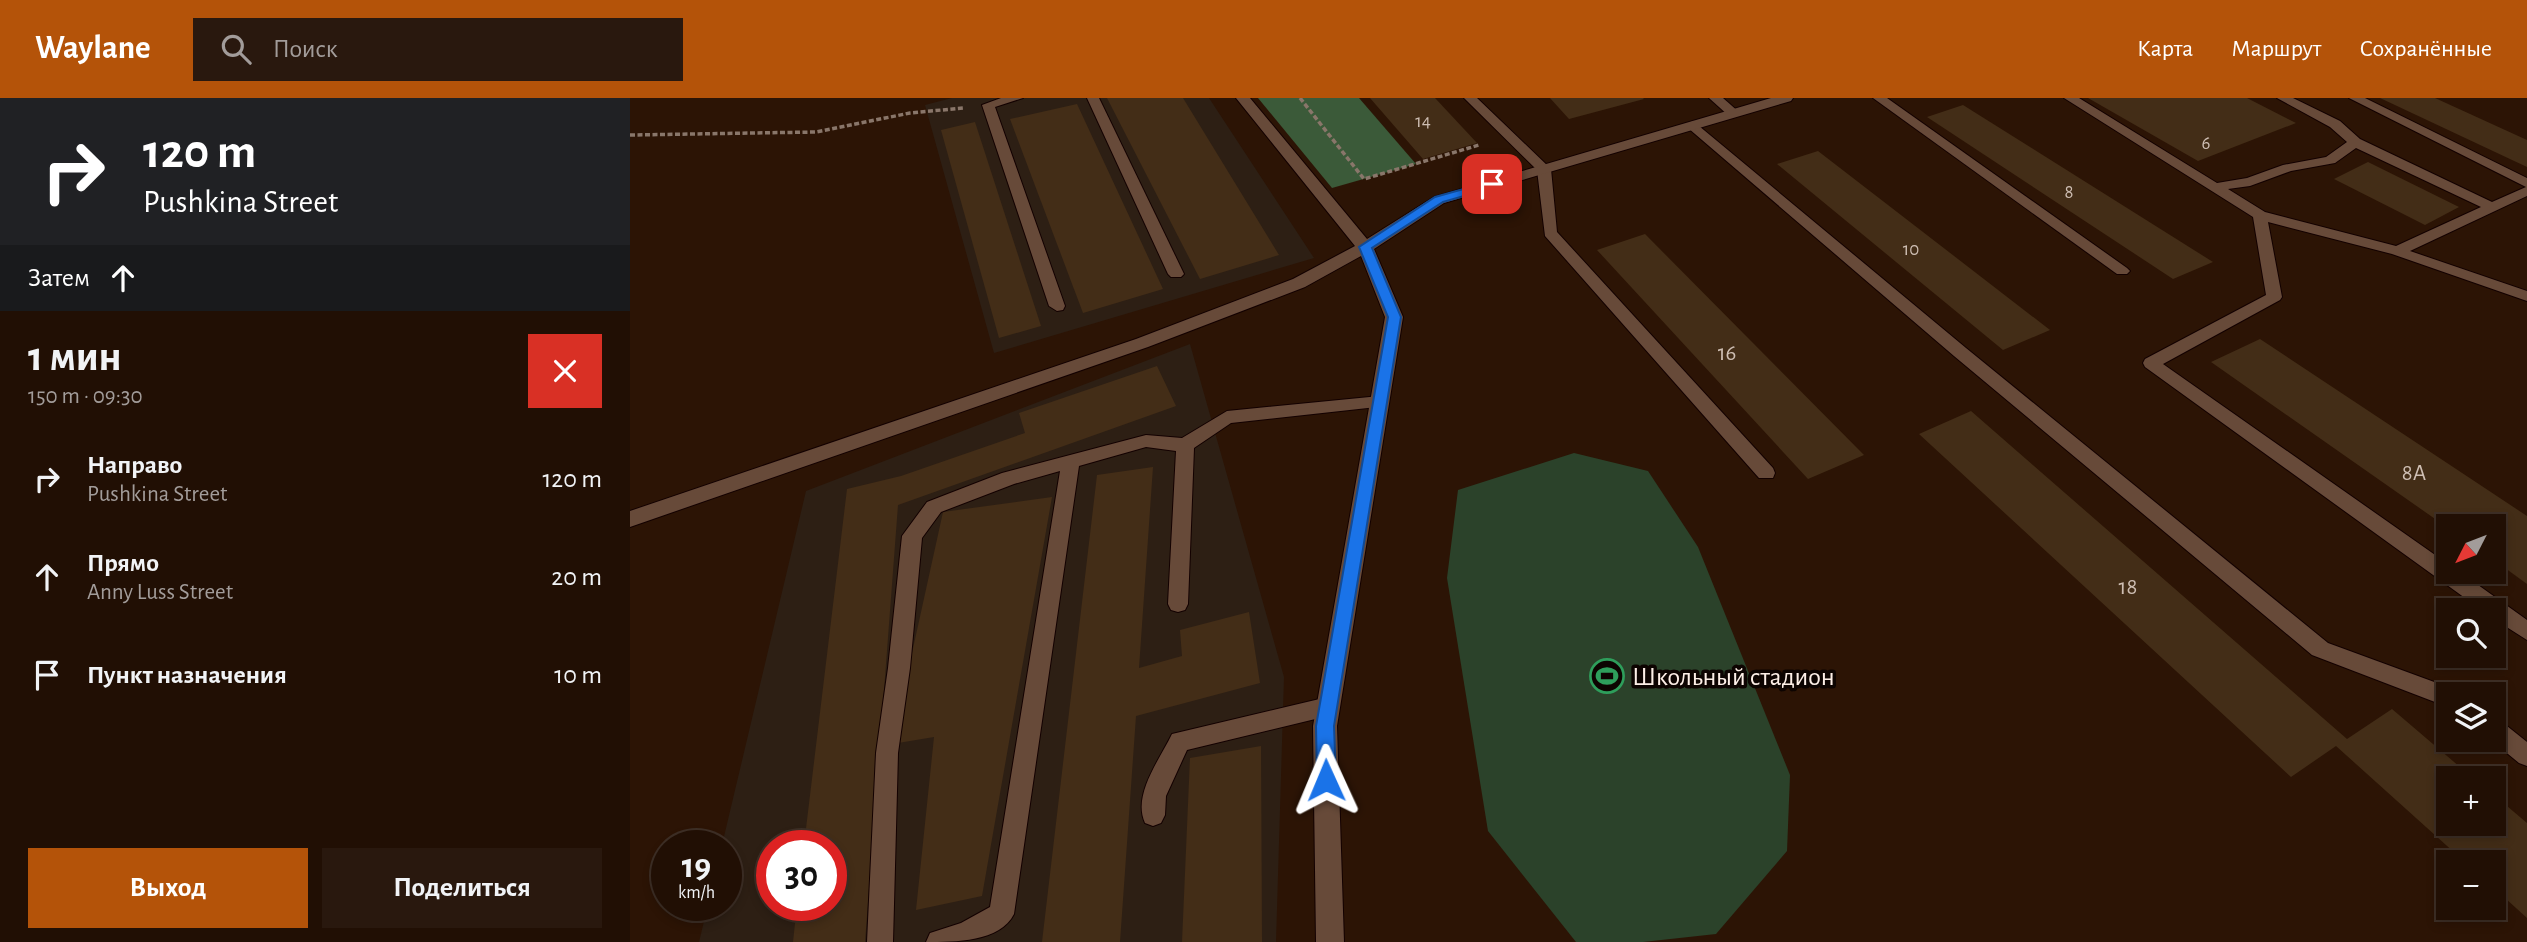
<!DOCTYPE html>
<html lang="ru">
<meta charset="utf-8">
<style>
body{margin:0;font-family:"Alegreya Sans",sans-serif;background:#29180e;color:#f1f3f6;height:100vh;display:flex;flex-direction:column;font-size:26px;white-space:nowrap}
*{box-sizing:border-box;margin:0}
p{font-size:23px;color:#a29c9a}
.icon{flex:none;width:38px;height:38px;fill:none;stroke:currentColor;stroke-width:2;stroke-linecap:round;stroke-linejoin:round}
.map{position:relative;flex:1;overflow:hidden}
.sheet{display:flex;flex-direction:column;background:#210f04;width:630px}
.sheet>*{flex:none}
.hud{background:#202124;color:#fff;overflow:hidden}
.needle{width:46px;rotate:228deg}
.controls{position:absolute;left:1806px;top:416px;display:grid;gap:14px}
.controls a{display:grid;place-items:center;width:70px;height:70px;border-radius:0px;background:#210f04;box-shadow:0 4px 10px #0003,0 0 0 2px #3e2f26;font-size:35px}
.speed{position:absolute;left:21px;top:732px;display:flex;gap:14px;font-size:35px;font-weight:700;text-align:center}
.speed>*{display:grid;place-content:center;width:91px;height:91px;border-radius:50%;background:#210f04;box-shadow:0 4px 10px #0003,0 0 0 2px #3e2f26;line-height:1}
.speed small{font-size:18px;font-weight:400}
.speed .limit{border:10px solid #d22;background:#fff;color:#111}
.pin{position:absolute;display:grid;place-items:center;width:60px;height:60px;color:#fff;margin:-30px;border-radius:14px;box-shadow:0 4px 10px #0006}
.me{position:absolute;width:77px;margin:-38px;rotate:359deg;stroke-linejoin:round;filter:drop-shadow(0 0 5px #0008)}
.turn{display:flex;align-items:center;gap:24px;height:147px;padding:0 28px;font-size:32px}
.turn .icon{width:91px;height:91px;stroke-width:2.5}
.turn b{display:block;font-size:49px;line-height:60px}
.then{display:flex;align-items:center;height:66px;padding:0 28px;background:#0003;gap:14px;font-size:26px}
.round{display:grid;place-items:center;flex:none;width:74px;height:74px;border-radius:0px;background:#29180e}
.head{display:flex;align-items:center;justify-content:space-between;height:119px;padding:0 28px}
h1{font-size:42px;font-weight:700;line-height:52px}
.primary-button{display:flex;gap:14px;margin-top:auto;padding:14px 28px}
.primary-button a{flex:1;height:80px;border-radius:0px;background:#b45309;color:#fff;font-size:28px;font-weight:700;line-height:80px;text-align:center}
.primary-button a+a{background:#29180e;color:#f1f3f6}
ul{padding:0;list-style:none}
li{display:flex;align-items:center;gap:21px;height:98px;padding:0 28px}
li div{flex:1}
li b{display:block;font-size:26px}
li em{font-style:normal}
header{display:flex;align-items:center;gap:42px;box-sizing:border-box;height:98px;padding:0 35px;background:#b45309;color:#fff}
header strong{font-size:33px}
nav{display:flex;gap:38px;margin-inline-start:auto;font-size:24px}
.search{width:490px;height:63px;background:#29180e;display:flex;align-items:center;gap:18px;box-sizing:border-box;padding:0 24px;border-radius:0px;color:#a29c9a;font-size:26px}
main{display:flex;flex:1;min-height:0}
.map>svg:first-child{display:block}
</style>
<header>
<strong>Waylane</strong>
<div class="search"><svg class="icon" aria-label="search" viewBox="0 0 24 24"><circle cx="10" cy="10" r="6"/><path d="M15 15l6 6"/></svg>Поиск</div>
<nav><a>Карта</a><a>Маршрут</a><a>Сохранённые</a></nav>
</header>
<main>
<section class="sheet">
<div class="hud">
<div class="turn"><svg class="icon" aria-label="right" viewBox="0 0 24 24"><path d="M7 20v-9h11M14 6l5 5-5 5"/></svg><div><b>120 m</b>Pushkina Street</div></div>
<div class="then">Затем<svg class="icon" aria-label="ahead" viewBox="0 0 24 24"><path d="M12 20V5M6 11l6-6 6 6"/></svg></div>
</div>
<div class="head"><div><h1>1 мин</h1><p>150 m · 09:30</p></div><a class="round" style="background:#d93025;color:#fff"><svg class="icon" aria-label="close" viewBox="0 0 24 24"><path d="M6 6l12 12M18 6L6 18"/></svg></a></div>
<ul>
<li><svg class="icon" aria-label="right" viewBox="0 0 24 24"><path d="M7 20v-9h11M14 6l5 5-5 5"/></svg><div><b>Направо</b><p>Pushkina Street</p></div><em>120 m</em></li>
<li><svg class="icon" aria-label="ahead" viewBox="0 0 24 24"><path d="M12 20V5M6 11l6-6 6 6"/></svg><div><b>Прямо</b><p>Anny Luss Street</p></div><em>20 m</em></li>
<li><svg class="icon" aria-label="arrive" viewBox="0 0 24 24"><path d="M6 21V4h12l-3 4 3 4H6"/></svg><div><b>Пункт назначения</b></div><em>10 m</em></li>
</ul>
<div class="primary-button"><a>Выход</a><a>Поделиться</a></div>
</section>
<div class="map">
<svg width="1897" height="844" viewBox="0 0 1897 844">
<rect width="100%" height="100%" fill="#2c1405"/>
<!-- industrial -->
<g fill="#2d1f14" fill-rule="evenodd">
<polygon points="322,0 579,0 684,160 364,255 295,7"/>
<path d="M560,246L654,579L646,844H69L78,807H96V747H92L176,393ZM142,747H201V807H142Z"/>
</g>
<!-- green -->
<polygon fill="#2b422a" points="944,355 1018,373 1068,449 1160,677 1157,753 1086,836 1013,844 946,844 858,733 817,480 828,392"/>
<!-- forest -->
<polygon fill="#3b5a39" points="628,0 729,0 786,66 702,90"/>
<!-- building -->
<g fill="#432d17">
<polygon points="477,0 553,0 649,157 570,181"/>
<polygon points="740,0 805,0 847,45 793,61"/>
<polygon points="920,0 1013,0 1014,1 939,21"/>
<polygon points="1458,0 1617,0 1666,25 1568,63"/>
<polygon points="1750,0 1805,0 1897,42 1897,69"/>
<polygon points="447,6 533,191 453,215 380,21"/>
<polygon points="1333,7 1583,164 1543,181 1297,19"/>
<polygon points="345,24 411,228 369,240 311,32"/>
<polygon points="1188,53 1420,232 1373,252 1147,66"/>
<polygon points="1738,64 1829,109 1795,127 1704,81"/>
<polygon points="1015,136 1234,357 1178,381 967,152"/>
<polygon points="1630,241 1897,418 1897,486 1864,462 1864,429 1818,430 1581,264"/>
<polygon points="527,268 546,308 268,407 235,844 163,844 167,807 201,807 201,747 174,747 217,391 271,378 395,335 389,315"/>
<polygon points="1341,313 1717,641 1762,611 1844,681 1818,681 1818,726 1864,726 1864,697 1897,725 1897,820 1864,790 1864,765 1836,765 1706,648 1661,679 1289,336"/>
<polygon points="523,369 509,570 552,558 550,532 619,514 630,585 506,618 490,844 412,844 467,377"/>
<polygon points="422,399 352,798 286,812 304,639 262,646 313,414"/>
<polygon points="631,648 632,844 552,844 560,660"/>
</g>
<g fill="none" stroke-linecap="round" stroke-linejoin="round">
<!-- service casing -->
<g stroke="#130100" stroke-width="2">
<g id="service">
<polygon points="371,0 393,0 365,9 435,208 433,212 427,213 419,208 352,7"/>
<polygon points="457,0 469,0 554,176 551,179 541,179 538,176"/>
<polygon points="834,0 847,0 921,71 927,134 1143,370 1145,375 1143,380 1129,380 915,138 907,72"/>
<polygon points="1079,0 1093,0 1110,15 1109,18 1099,18"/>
<polygon points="1243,0 1257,0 1497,170 1500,173 1497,176 1487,176"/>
<path d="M1434,0H1449L1587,85L1617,80L1653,67L1696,59L1717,44L1700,29L1647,0H1663L1710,23L1730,41L1862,104L1896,89L1719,0H1735L1897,80V98L1780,153L1897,193V203L1762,156L1638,124L1652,199L1650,202L1533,266L1818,466V474H1830L1897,522V542L1864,521V513H1853L1515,269L1513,265L1515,261L1636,197L1623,119ZM1726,50L1851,109L1766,148L1635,114L1598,91L1620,88L1661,73L1705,65Z"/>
<polygon points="1063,23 1336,250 1698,545 1826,592 1828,597 1818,597 1818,609 1682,557 1324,258 1058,30 1056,27"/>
<path d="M750,298L756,300L759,304L756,308L601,325L564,350L558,506L555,512L548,514L541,512L538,506L546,353L516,349L449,368L384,816C370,844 325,844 296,844L300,835L331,825L360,809L430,373L384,386L311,414L292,440L280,570L268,655L263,844H237L246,655L258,570L272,438L297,404L372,375L516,337L552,340L597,313Z"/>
<path d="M698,599L706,602L709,609L706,616L557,652L536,698L535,717L531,725L523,728L515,725C502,697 530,661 542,636Z"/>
<polygon points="1864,621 1872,624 1897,644 1897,668 1889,665 1861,642 1864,642"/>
</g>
</g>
<!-- minor casing -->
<g stroke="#130100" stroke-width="2">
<polygon id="minor" points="606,0 620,0 737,141 804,99 1141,0 1163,0 1161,3 814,105 744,151 773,219 707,628 714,844 686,844 683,628 755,219 731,158 675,189 518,249 0,429 0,413 506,241 663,181 725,148"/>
</g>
<!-- path -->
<g stroke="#89766a" stroke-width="3.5" stroke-dasharray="5 2.5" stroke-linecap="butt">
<polyline points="670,0 734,81 849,47"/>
<polyline points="0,37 186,34 280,15 333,10"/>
</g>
<!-- service -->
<use href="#service" fill="#674a39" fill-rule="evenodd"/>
<!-- minor -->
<use href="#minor" fill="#674a39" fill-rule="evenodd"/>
</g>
<!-- route -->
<polygon fill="#1a73e8" stroke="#114b97" stroke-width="2" points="862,83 866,84 866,89 813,104 742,150 771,219 704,628 706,682 703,688 696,691 690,688 687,682 686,628 758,219 729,149 805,99"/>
<!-- icons -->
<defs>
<g id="stadium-ring" transform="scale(1.75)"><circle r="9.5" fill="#0d0401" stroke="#2e9e5b" stroke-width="1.5"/><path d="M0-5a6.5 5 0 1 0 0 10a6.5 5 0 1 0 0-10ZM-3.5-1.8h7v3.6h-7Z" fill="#2e9e5b"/></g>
</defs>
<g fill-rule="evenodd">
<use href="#stadium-ring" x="977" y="578"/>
</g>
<g text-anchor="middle" stroke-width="7" stroke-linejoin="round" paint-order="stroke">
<!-- far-number labels -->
<g font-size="19" fill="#cebeb3">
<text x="793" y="29">14</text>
<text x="1576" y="51">6</text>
<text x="1439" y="100">8</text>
<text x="1281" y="157">10</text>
</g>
<!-- number labels -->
<g font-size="23" fill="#cebeb3">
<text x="1097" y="262">16</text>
<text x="1784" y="382">8А</text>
<text x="1498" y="496">18</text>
</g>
<!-- poi labels -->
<g font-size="26" fill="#fdefe7" stroke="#0d0401" text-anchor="start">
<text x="1002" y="587">Школьный стадион</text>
</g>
</g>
</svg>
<div class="controls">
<a><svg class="needle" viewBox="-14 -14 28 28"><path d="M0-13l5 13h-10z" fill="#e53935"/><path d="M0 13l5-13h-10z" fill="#a29c9a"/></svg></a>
<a><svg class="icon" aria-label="search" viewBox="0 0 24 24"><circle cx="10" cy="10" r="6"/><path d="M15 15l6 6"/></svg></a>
<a><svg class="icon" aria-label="layers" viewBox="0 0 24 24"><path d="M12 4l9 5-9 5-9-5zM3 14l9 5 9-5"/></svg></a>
<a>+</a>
<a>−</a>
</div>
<div class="speed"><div>19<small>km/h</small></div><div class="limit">30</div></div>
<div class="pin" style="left:862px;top:86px;background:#d93025"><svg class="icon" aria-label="arrive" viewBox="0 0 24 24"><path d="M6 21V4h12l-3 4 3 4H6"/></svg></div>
<svg class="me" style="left:696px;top:682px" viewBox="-20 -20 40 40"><path d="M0-17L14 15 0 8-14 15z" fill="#1a73e8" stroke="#fff" stroke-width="4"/></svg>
</div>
</main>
